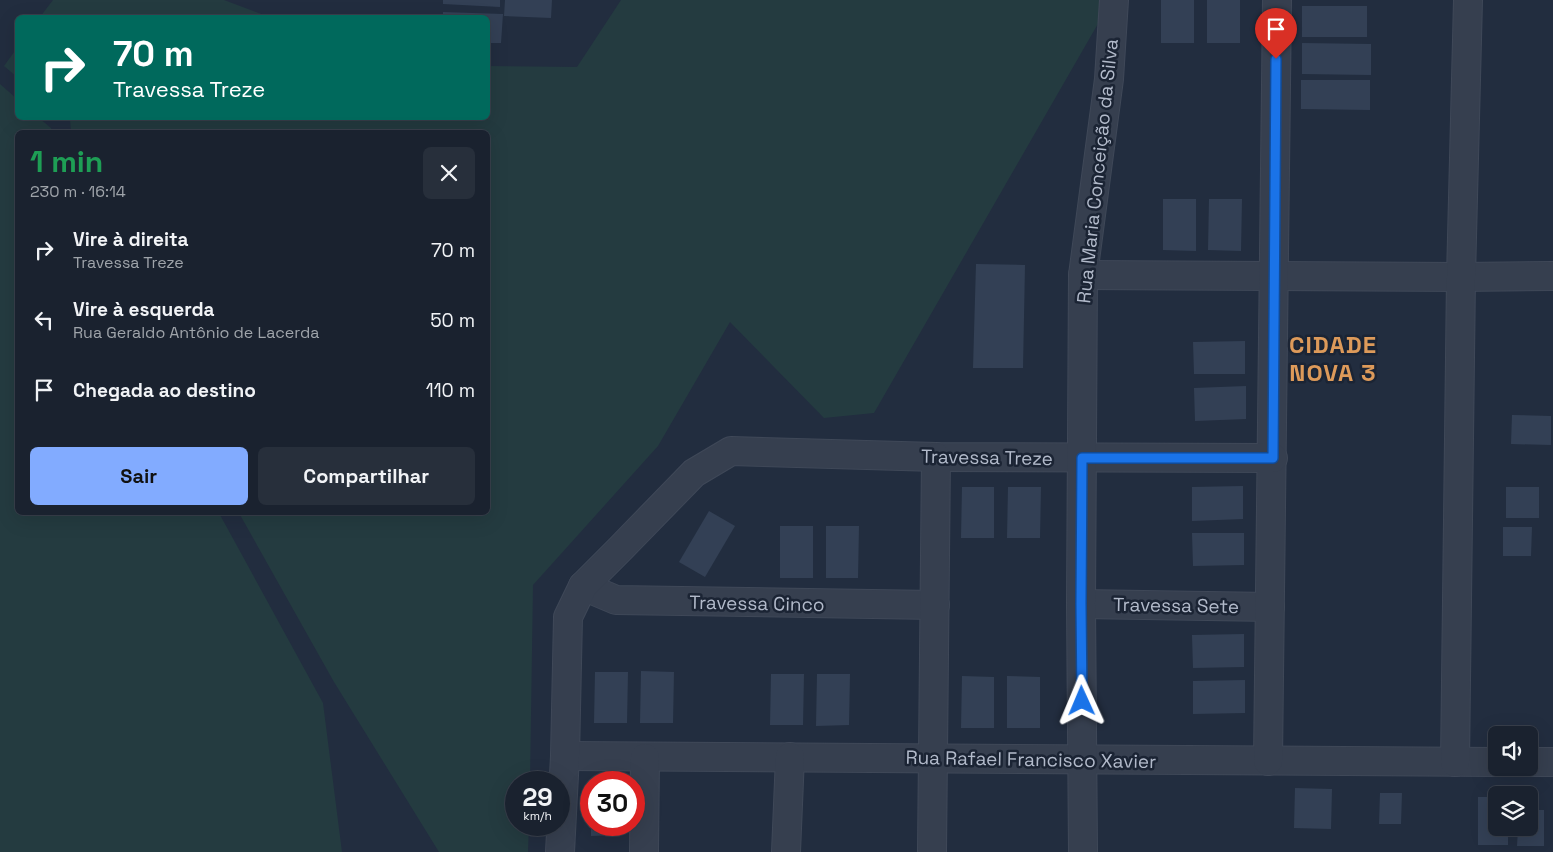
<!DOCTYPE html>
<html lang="pt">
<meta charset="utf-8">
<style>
body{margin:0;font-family:"Space Grotesk",sans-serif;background:#272f3b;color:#f1f3f6;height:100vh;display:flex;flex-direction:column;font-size:19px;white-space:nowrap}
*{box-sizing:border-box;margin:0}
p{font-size:16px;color:#9fa4aa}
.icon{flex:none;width:28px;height:28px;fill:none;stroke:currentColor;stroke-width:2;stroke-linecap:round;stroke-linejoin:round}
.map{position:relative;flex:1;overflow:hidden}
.details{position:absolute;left:15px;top:130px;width:475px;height:385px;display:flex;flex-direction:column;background:#1a222f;border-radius:8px;box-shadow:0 5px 20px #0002,0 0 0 1px #383f4b}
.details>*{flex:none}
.guide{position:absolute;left:15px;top:15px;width:475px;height:105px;border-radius:8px;box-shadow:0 5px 20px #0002,0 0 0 1px #383f4b;background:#00695c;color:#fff;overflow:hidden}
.controls{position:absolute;left:1488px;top:726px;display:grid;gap:10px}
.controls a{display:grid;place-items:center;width:50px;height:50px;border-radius:8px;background:#1a222f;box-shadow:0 5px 20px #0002,0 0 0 1px #383f4b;font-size:25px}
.speed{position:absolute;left:505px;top:771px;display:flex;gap:10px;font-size:25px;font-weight:700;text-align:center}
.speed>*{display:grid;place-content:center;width:65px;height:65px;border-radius:50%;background:#1a222f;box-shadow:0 5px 20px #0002,0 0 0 1px #383f4b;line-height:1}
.speed small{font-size:12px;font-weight:400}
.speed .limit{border:8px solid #d22;background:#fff;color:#111}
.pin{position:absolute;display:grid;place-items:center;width:42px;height:42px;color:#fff;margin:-51px -21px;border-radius:50% 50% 50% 0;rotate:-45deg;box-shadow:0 0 5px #0007}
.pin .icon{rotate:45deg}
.me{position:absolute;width:55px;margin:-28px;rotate:359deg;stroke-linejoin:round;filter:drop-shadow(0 0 4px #0008)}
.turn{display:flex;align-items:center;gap:18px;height:105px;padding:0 15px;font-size:22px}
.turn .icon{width:65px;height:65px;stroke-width:2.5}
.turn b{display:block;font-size:35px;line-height:42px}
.round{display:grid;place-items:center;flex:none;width:52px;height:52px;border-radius:8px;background:#272f3b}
.headline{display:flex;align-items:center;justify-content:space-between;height:85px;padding:0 15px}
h1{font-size:30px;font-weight:600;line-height:38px;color:#1e9e55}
.primary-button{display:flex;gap:10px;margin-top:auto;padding:10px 15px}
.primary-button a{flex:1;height:58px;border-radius:8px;background:#82abff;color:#111;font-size:20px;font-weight:600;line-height:58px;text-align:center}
.primary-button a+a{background:#272f3b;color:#f1f3f6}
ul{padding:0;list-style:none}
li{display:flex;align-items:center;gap:15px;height:70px;padding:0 15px}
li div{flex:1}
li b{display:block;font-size:19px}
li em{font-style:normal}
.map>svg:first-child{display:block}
</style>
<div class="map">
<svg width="1553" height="852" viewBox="0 0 1553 852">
<rect width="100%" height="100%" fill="#222d3f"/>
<!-- green -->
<g fill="#243b40">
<polygon points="53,0 224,0 269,17 40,17"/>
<polygon points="621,0 1099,0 1099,22 874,413 824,418 730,322 658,446 533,585 530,782 516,782 516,825 529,825 528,852 439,852 334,682 239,513 488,512 488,132 71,132 70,120 67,118 488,118 488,66 577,67"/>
<polygon points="17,48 18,77 17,77 4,66"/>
<polygon points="0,84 17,99 18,118 39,118 51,128 52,132 18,132 18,512 219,513 323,703 342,852 0,852"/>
</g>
<!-- building -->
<g fill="#334055">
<polygon points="443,0 500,0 500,7 443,4"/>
<polygon points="505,0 552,0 551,18 504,16"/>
<rect x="1161" y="0" width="33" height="43"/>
<rect x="1207" y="0" width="33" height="43"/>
<rect x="1302" y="6" width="65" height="31"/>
<polygon points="443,12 503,14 501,43 488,43 488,18 443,18"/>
<polygon points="1302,43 1371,44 1371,75 1302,74"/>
<polygon points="1301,80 1370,80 1370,110 1301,109"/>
<polygon points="1163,199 1196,199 1196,251 1163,250"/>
<polygon points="1209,199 1242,199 1241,251 1208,250"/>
<polygon points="976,264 1025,265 1023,368 973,368"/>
<polygon points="1245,341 1245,374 1194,374 1193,342"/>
<polygon points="1246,386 1246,419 1195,421 1194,388"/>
<polygon points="1512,415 1551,416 1551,445 1511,444"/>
<polygon points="1243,486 1243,519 1192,521 1192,487"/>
<polygon points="962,487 994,487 994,538 961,538"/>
<polygon points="1008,487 1041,487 1040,538 1007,538"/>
<rect x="1506" y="487" width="33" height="31"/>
<polygon points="709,511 735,526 705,577 679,562"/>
<rect x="780" y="526" width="33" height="52"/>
<polygon points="826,526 859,526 858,578 826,578"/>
<polygon points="1503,527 1532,527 1531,556 1503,556"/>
<polygon points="1192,533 1244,533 1244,565 1193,566"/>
<polygon points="1244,634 1244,667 1193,668 1192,635"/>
<polygon points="641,671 674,672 673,723 640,723"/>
<polygon points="595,672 628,672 627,723 594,723"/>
<polygon points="771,674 804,674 803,725 770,725"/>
<polygon points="817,674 850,674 849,725 816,726"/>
<polygon points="962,676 994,677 994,728 961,728"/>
<polygon points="1007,676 1040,677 1040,728 1007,728"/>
<polygon points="1245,680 1245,713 1193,714 1193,681"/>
<polygon points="1295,788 1332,789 1331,829 1294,828"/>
<polygon points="1380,793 1402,793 1401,824 1379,824"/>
<polygon points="1478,797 1496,797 1496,828 1508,828 1508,845 1478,845"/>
<polygon points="1529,810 1544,810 1544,846 1517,846 1518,828 1529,828"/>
<polygon points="591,825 616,825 616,835 591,836"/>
</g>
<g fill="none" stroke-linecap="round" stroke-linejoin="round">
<!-- minor casing -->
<g stroke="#3f4858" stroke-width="30">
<g id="minor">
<polyline points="1083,275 1461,277 1553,276"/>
<polyline points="583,586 616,600 935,605"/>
<polyline points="1081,604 1270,607"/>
<polyline points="565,756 1496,762"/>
<polyline points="1268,761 1277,0"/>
<polyline points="1455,762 1461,277 1468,0"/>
<polyline points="1529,762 1553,762"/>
<polyline points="560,852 565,756 568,617 583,586 620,549 694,473 731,451 936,457 1273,458"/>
<polyline points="644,852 645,758"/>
<polyline points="786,852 790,757"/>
<polyline points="932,852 936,457"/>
<polyline points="1083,852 1081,604 1083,275 1109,79 1114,0"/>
</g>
</g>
<!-- minor -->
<use href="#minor" stroke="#363f4f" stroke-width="28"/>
</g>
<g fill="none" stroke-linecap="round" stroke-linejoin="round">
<!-- route casing -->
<g stroke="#114b97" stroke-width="12">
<polyline id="route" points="1082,701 1081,604 1082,458 1273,458 1276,59"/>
</g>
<!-- route -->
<use href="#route" stroke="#1a73e8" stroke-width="9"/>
</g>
<g text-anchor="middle" stroke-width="5" stroke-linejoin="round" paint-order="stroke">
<!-- street labels -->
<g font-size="19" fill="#b2baca" stroke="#1b2434">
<text transform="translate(1097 171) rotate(-84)" y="7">Rua Maria Conceição da Silva</text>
<text transform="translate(987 457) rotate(1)" y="7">Travessa Treze</text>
<text transform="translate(757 603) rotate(1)" y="7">Travessa Cinco</text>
<text transform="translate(1176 605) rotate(1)" y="7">Travessa Sete</text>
<text transform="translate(1031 759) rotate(1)" y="7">Rua Rafael Francisco Xavier</text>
</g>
<!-- district labels -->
<g font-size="24" font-weight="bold" letter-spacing="1" fill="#dd9a5a" stroke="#1b2434">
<text x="1333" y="353">CIDADE<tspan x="1333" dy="28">NOVA 3</tspan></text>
</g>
</g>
</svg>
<div class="controls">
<a><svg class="icon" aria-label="sound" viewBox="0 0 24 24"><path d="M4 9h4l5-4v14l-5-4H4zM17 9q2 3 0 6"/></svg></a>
<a><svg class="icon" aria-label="layers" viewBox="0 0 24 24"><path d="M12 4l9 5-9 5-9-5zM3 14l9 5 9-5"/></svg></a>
</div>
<div class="speed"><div>29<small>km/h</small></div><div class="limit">30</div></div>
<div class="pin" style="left:1276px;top:59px;background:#d93025"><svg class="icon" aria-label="arrive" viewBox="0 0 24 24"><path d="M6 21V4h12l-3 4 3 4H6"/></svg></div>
<svg class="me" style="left:1082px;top:701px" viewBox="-20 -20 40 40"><path d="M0-17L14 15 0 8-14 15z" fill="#1a73e8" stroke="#fff" stroke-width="4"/></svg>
<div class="guide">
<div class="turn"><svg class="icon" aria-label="right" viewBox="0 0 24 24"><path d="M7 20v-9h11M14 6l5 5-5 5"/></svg><div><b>70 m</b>Travessa Treze</div></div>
</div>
<section class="details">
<div class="headline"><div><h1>1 min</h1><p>230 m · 16:14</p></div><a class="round"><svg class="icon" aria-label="close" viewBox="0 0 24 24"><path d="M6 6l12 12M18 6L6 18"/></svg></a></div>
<ul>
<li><svg class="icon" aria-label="right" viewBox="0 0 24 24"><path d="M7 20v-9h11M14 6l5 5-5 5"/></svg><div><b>Vire à direita</b><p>Travessa Treze</p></div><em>70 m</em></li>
<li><svg class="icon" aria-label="left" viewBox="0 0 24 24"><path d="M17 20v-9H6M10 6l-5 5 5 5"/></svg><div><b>Vire à esquerda</b><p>Rua Geraldo Antônio de Lacerda</p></div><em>50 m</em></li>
<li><svg class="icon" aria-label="arrive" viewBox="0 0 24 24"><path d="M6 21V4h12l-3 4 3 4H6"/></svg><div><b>Chegada ao destino</b></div><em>110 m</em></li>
</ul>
<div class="primary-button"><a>Sair</a><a>Compartilhar</a></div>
</section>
</div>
